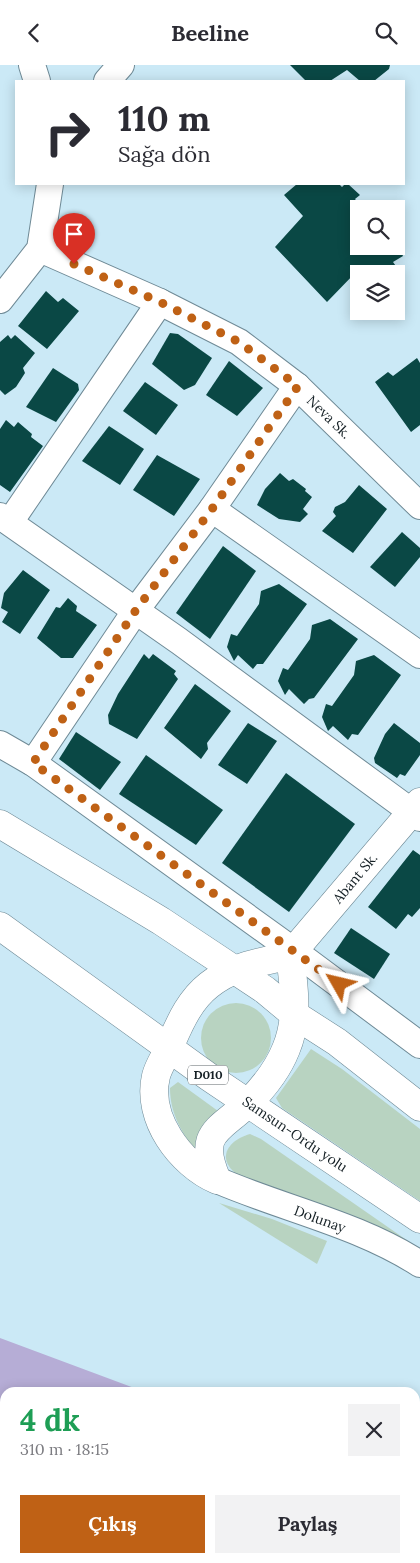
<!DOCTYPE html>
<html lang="tr">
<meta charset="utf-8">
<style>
body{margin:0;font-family:Lora,serif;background:#f2f2f3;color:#2b2b33;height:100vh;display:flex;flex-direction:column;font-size:19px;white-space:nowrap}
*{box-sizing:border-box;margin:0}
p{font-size:16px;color:#7c7c81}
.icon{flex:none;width:28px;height:28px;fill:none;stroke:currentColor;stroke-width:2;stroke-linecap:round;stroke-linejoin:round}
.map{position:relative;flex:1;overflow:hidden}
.sheet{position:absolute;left:0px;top:1322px;width:420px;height:176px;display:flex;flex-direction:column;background:#fff;border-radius:15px 15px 0 0;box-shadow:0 2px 12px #0003}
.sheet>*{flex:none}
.banner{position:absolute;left:15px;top:15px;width:390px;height:105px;border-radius:0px;box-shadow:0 2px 12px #0003;background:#fff;color:#2b2b33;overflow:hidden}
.controls{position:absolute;left:350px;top:135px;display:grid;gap:10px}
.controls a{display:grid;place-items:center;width:55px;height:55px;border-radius:0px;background:#fff;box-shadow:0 2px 12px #0003;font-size:25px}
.pin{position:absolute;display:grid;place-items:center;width:42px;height:42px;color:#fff;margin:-51px -21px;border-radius:50% 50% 50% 0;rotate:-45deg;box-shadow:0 0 5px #0007}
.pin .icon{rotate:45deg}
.me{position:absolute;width:55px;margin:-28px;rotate:307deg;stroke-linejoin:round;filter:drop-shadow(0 0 4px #0008)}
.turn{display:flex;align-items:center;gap:18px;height:105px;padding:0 20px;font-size:22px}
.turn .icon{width:65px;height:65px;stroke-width:2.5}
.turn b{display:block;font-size:35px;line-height:42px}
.round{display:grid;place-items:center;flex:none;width:52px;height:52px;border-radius:0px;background:#f2f2f3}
.overview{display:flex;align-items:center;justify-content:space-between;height:85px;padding:0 20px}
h1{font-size:30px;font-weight:700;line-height:38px;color:#1e9e55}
.primary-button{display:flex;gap:10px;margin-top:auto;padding:10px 20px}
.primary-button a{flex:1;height:58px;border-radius:0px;background:#bf6115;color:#fff;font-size:20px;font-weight:700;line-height:58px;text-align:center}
.primary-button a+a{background:#f2f2f3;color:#2b2b33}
header{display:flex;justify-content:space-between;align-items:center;height:65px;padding:0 20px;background:#fff;font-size:22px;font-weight:700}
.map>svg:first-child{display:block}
</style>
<header><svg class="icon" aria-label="back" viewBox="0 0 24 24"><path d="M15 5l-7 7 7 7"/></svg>Beeline<svg class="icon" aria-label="search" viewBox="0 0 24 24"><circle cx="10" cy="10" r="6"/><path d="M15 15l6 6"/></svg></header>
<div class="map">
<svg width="420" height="1498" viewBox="0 0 420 1498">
<rect width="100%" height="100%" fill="#cbe9f6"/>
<!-- green -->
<g fill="#b8d3c1">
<circle cx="236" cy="973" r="35"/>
<polygon points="311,984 342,1004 420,1064 420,1136 282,1043 276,1033"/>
<path d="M178,1017L218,1046C200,1058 197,1069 198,1090C183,1069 170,1050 170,1023Z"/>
<path d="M250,1069L261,1074L408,1176L238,1110C215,1094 228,1075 250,1069Z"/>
<polygon points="219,1138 272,1154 327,1176 317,1199"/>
</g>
<!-- water -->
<polygon fill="#b6add6" points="0,1273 145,1327 5,1328 5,1494 317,1494 317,1498 0,1498"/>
<!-- building -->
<g fill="#0a4845">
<polygon points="290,0 390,0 389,4 374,16 360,16 347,5 330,16 306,16"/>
<polygon points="297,119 339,119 342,122 345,119 348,119 360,130 355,134 363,144 359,144 359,181 396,181 396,176 403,191 393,197 398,204 392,209 361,209 358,205 327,237 275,182 303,151 284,130"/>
<polygon points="46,226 58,237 63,233 79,246 47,284 18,261"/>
<polygon points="170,268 178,269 212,293 195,320 184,325 152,299"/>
<polygon points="8,270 11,274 15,270 35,288 23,303 25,308 16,322 5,330 0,325 0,277"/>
<polygon points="417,293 420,298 420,360 411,367 375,317 388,307 393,311"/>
<polygon points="229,296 263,323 237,351 206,330"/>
<polygon points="53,303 78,319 79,325 56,357 26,342"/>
<polygon points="145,317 178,340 156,370 123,346"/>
<polygon points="6,355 14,362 18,357 32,369 31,372 43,381 10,427 0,420 0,364"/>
<polygon points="109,361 144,384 120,420 82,396"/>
<polygon points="157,390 200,414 174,451 133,425"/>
<polygon points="280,408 289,416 293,414 306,424 305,426 312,432 303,444 308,449 300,457 279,454 257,440 265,424"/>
<polygon points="359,420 387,444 353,488 322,466 336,451 333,447 335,442 345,437"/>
<polygon points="402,467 420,483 420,492 395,522 370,502"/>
<polygon points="223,481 256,506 210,574 176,548"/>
<polygon points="23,505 50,525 20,569 2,557 8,547 1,543 4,528"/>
<polygon points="279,519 307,539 263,599 257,599 253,604 238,590 234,596 227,582 231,569 237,571 259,539 261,526"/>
<polygon points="68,533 77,541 76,546 97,560 73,593 61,593 37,573 56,542 60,543"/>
<polygon points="330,554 358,574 314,633 309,634 304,639 289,624 285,630 278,616 283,603 288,605 310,574 312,560"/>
<polygon points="144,589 149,594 153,589 176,606 174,609 178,614 137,674 109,659 108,650 118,629"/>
<polygon points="374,590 401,610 358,670 352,669 348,675 333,661 328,666 322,652 326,639 332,641 354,610 356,596"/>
<polygon points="195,619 231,646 207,678 208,684 201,694 164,663"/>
<polygon points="248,658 277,676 247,719 218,700"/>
<polygon points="394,658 420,678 420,690 405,711 400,709 397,713 375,698 374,693 385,669"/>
<polygon points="76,667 121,697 100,725 59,694"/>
<polygon points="146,690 223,745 196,780 119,729"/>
<polygon points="286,708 355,759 289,847 222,798"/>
<polygon points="413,785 420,790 420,843 412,852 408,849 396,864 368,842"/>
<polygon points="351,863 390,889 374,914 334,888"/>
</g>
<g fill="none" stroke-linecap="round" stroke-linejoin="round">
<!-- minor casing -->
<g stroke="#6f8a96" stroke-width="28">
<g id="minor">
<polyline points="32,0 37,16"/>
<polyline points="107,16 121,0"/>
<polyline points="40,184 160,237 239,277 297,321 420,441"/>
<polyline points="0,235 40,184 50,119"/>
<polyline points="212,444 420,590"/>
<polyline points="0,451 179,576 420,753"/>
<polyline points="10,457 160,237"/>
<polyline points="0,679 33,698 294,886 420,980"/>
<polyline points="33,698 136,545 212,444 297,321"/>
<path d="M217,1115C284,1144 358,1159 420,1199"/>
</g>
</g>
<!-- tertiary casing -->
<g stroke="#6f8a96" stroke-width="29">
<polyline id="tertiary" points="290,890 420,737"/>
</g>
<!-- trunk casing -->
<g stroke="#6f8a96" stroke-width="29">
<g id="trunk">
<polyline points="0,759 161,856 265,925 295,950 337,977 420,1042"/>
<polyline points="0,861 209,1012 420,1154"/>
<path d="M290,890C294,922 299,953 286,984C278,1004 264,1022 249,1037C220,1066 196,1066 217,1115C180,1099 146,1053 156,1011C159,999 168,988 172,976C181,955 191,934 209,920C234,900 260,898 290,890Z"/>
</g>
</g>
<!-- minor -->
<use href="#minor" stroke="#fff" stroke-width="26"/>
<!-- tertiary -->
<use href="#tertiary" stroke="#fff" stroke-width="28"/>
<!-- trunk -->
<use href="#trunk" stroke="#fff" stroke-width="28"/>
</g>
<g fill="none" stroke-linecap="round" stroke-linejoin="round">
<!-- route -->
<polyline stroke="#bf6115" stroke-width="9" stroke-dasharray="0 16.2" points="74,199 160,237 239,277 298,321 212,444 136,545 33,698 339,919"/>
</g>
<g text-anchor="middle" stroke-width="5" stroke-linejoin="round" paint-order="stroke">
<!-- shield labels -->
<rect fill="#fff" stroke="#5b6366" stroke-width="1" x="188" y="1000.5" width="40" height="19" rx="4"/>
<g font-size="12" font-weight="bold" fill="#152025">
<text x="208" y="1014">D010</text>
</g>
<!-- street labels -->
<g font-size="14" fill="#152025" stroke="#fff">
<text transform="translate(329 352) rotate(44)" y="5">Neva Sk.</text>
<text transform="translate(355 813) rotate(-50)" y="5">Abant Sk.</text>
<text transform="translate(295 1069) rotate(34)" y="5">Samsun-Ordu yolu</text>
<text transform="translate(320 1154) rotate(20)" y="5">Dolunay</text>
</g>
</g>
</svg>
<div class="controls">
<a><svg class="icon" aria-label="search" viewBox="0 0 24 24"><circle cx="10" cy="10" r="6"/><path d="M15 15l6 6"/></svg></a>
<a><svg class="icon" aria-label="layers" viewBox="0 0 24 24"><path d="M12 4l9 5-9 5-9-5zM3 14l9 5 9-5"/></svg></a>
</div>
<div class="pin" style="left:74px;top:199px;background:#d93025"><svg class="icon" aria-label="arrive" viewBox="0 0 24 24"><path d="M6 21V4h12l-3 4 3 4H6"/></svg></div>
<svg class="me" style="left:339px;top:919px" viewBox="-20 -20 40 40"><path d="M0-17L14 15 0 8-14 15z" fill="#bf6115" stroke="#fff" stroke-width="4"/></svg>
<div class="banner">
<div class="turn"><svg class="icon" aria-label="right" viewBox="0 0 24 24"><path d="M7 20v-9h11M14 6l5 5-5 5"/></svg><div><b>110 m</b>Sağa dön</div></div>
</div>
<section class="sheet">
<div class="overview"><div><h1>4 dk</h1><p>310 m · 18:15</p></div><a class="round"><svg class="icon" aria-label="close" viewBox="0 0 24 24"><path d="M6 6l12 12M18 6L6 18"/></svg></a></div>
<div class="primary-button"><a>Çıkış</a><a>Paylaş</a></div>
</section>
</div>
